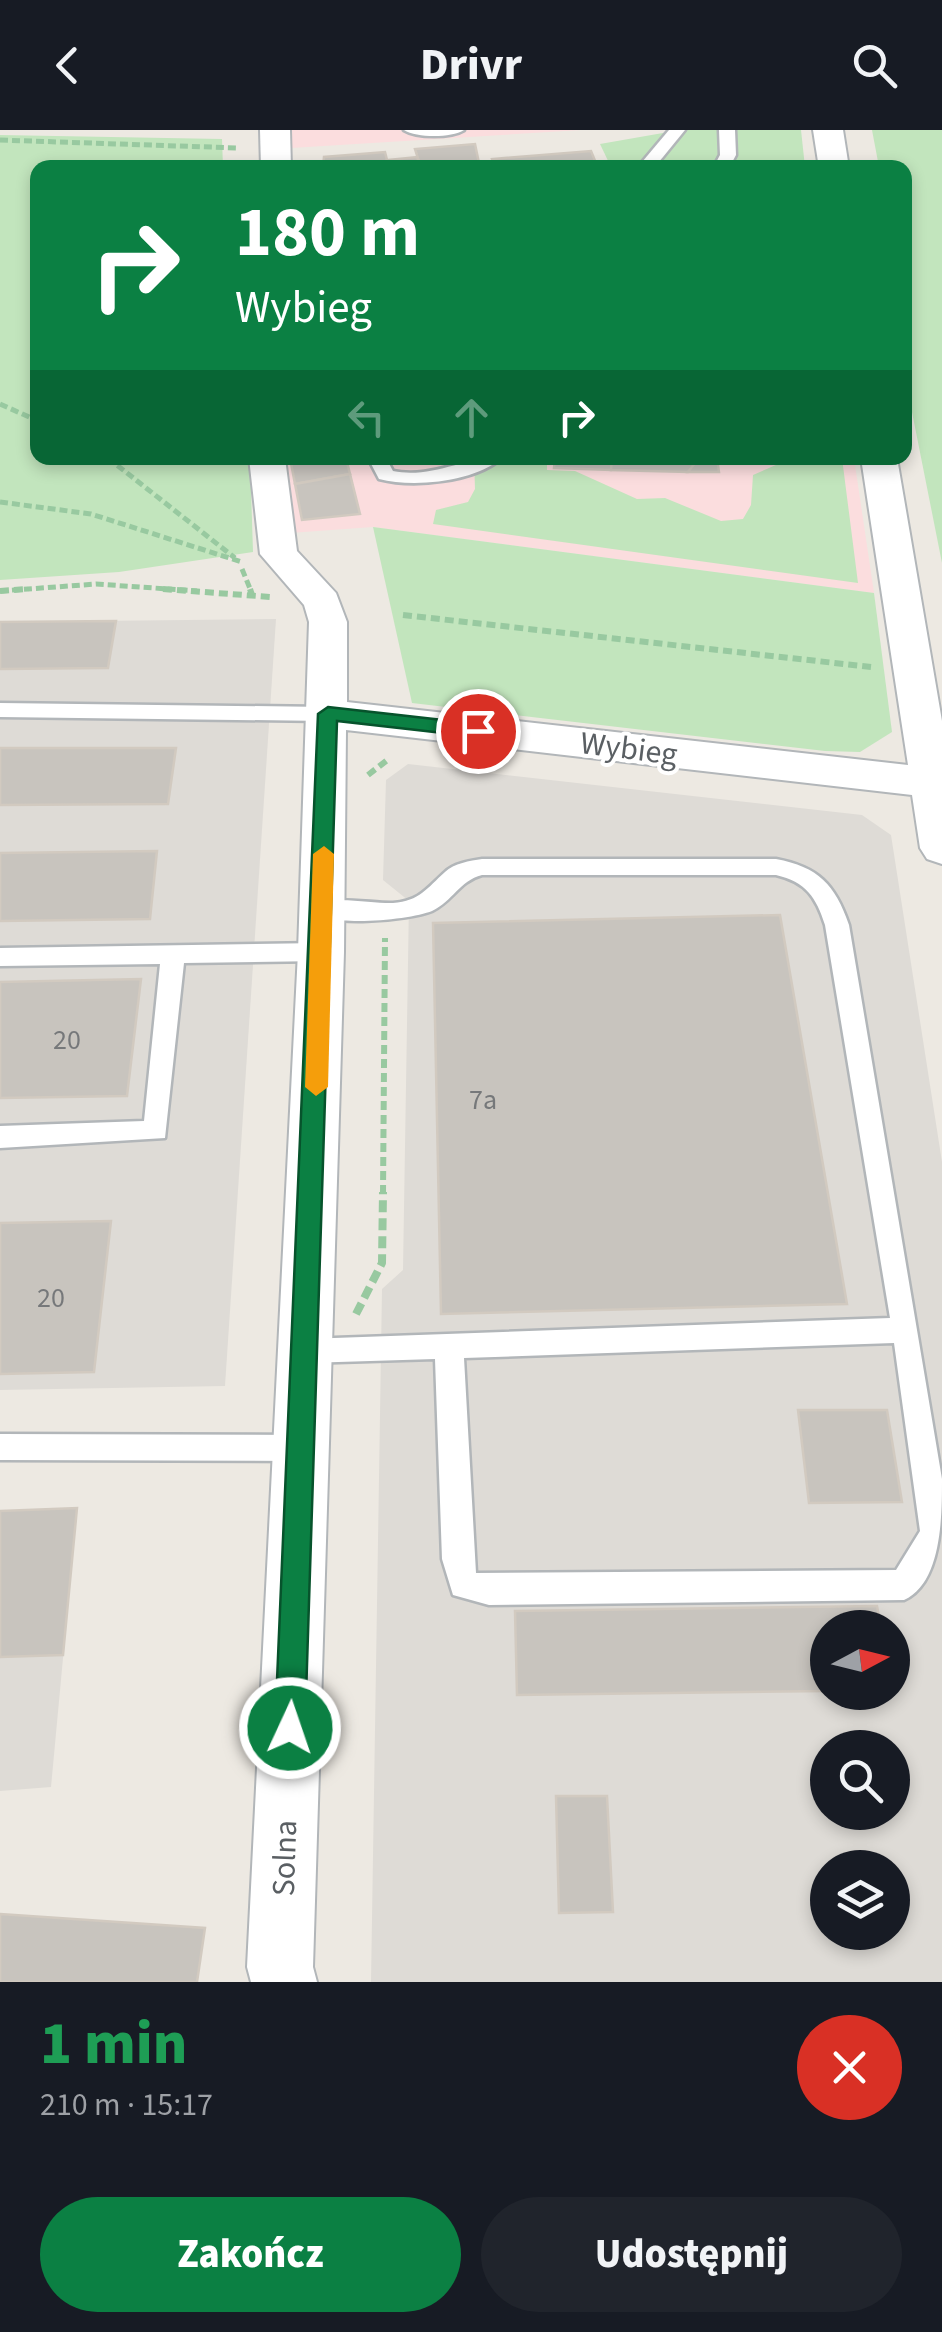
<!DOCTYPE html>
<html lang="pl">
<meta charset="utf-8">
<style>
body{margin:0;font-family:"Source Sans 3",sans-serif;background:#20242c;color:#f1f3f6;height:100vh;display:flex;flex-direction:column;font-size:38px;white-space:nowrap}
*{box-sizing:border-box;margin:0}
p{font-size:32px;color:#9ea1a6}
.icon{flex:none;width:55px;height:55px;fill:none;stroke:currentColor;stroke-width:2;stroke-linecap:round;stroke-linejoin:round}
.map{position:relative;height:1852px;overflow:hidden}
.drawer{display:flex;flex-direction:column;background:#171b24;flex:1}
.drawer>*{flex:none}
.guide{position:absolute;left:30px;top:30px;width:882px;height:305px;border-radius:20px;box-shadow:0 5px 15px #0003;background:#0b8043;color:#fff;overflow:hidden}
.needle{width:65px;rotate:83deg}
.fabs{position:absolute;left:810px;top:1480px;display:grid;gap:20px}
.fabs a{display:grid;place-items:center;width:100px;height:100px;border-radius:50%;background:#171b24;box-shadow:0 5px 15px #0003;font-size:50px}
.pin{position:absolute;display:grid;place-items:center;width:85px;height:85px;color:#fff;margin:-42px;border:5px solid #fff;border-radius:50%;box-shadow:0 2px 10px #0007}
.me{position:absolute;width:110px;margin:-55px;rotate:3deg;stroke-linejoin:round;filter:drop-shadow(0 0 8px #0008)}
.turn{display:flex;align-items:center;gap:35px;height:210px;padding:0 40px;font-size:45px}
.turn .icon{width:130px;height:130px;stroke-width:2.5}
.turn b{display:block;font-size:70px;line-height:85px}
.lanes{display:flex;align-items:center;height:95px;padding:0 40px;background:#0003;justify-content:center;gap:50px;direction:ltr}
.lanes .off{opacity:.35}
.round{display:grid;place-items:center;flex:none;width:105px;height:105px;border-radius:52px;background:#20242c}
.headline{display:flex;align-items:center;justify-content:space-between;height:170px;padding:0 40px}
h1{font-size:60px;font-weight:800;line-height:75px;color:#1e9e55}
.action{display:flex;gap:20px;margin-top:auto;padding:20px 40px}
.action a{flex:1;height:115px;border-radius:60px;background:#0b8043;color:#fff;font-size:40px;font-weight:800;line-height:115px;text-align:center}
.action a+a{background:#20242c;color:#f1f3f6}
header{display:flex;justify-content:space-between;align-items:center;height:130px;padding:0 40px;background:#171b24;font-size:45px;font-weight:800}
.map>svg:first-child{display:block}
</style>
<header><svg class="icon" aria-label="back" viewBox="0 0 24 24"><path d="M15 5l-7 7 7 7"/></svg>Drivr<svg class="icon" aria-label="search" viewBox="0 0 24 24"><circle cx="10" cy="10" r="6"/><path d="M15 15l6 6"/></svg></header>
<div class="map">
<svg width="942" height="1852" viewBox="0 0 942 1852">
<rect width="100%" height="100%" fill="#ede9e2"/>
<!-- industrial -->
<g fill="#dedbd6" fill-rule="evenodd">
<polygon points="276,489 225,1256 0,1260 0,492"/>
<path d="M408,634L862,685L891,705L942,1032V1852H371L382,1159L403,1140L409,771L383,750L386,650ZM828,1498H892V1562H828ZM828,1618H892V1682H828ZM828,1738H892V1802H828Z"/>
<polygon points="77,1378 51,1657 0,1661 0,1381"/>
</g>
<!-- medical -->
<g fill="#fbddde">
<polygon points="288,0 581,0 291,18"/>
<polygon points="276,328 854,328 874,463 373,397 290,403"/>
</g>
<!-- green -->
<g fill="#c2e5bd">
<polygon points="680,0 801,0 805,37 611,37 600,14"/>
<polygon points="872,0 942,0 942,433 911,277 905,276 905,38 879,37"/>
<polygon points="0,5 222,9 223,37 38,38 38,328 250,328 253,422 119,442 0,450"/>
<polygon points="474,328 547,328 547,340 575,341 637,369 665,368 721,391 743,389 751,375 753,345 792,328 842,328 858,453 433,394 436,380 468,372 475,359"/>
<polygon points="373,397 874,463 892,602 860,622 825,621 412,573"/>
</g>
<!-- building -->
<g fill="#c8c4be" stroke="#d2cac0" stroke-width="2.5">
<polygon points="475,14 480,38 421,38 415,19"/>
<polygon points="591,21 598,38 480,38 494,35 492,29"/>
<polygon points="385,22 389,38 323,36 324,27"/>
<polygon points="417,27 421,38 389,38 387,30"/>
<polygon points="290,328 346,328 350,344 295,354"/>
<polygon points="555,328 612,328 611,340 554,338"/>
<polygon points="612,328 699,328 701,329 688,342 611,340"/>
<polygon points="699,328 717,328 719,342 688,342"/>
<polygon points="350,344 360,384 302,390 295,354"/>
<polygon points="116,491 108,538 0,539 0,492"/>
<polygon points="0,618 176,618 168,674 0,675"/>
<polygon points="157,721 150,789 0,791 0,723"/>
<polygon points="780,785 847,1174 441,1184 433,793"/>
<polygon points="141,849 127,966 0,968 0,852"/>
<polygon points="111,1091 94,1242 0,1244 0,1093"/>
<polygon points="798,1280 887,1280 902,1372 809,1373"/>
<polygon points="77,1378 63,1525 0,1527 0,1381"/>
<polygon points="877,1476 881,1498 828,1498 828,1561 517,1565 515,1481"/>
<polygon points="556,1666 607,1666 613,1782 559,1783"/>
<polygon points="0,1784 205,1798 197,1852 0,1852"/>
</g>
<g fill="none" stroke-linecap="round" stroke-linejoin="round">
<!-- service casing -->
<g stroke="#b2b6b9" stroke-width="5">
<g id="service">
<path d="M404,0H464C451,8 417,8 404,0Z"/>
<polygon points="669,0 685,0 654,38 637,38"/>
<polygon points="719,0 735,0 736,25 729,38 713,38 720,25"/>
<path d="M368,328H386L393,341C432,349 465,326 502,328C474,352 414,358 379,349Z"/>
<polygon points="0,573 327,577 338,584 327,591 0,587"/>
<path d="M482,729H776C818,737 835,754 849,795L942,1349C942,1386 942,1453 904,1470L489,1475L453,1465L442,1429L435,1229L306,1233L296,1230L292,1221L296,1212L306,1209L890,1188L825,795C816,767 806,752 776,745H482C459,751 453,771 432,781C410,790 323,799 310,779C321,763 373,774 393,773C420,771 427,758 445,742C454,733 470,731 482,729ZM894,1213L920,1401L896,1440L476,1443L464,1228Z"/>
<polygon points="321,813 333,822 321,831 184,833 165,1008 0,1018 0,996 144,991 160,834 0,836 0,818"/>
<polygon points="0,1304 302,1305 312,1309 317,1318 312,1327 302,1331 0,1330"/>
</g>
</g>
<!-- minor casing -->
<g stroke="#b2b6b9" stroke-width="4">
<g id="minor">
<polygon points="260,0 290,0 291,38 261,38"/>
<polygon points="813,0 843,0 849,38 819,38"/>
<polygon points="249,328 285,328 297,421 336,463 347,492 347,572 908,635 861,328 897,328 942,591 942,734 927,729 920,718 912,665 346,600 344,822 313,1837 317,1852 251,1852 247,1837 298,822 309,492 304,475 260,424"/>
</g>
</g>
<!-- path-far2 -->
<g stroke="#98c9a0" stroke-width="5" stroke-dasharray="8 4" stroke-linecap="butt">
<polyline points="0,10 238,18"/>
<polyline points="0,274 38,291"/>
<polyline points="108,328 235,428"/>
<polyline points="0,372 91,384 242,432"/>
<polyline points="242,439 251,461"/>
<polyline points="0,461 96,454 197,461"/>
</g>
<!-- path-far1 -->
<g stroke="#98c9a0" stroke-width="6" stroke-dasharray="9 5" stroke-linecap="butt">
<polyline points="163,459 271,467"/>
<polyline points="250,459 252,465"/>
<polyline points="0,461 28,459"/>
<polyline points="403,485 871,537"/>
<polyline points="368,645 390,628"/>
<polyline points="383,1064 385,808"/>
</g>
<!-- path -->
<polyline stroke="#98c9a0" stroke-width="8" stroke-dasharray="12 6" stroke-linecap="butt" points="356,1184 382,1133 383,1062"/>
<!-- service -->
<use href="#service" fill="#fff" fill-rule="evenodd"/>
<!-- minor -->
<use href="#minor" fill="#fff" fill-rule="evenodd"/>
</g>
<!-- route -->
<polygon fill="#0b8043" stroke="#07532c" stroke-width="2.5" points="328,577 478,594 488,601 478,607 337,591 305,1598 300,1608 290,1612 280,1608 275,1598 318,584"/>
<!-- slow -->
<polygon fill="#f59e0b" points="324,716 334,724 328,957 316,966 305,957 313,724"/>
<g text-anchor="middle" stroke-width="8" stroke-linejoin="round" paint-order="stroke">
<!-- number labels -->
<g font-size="28" fill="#76787a">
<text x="67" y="919">20</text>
<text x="483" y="979">7a</text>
<text x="51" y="1177">20</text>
</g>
<!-- street labels -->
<g font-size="32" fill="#5a5f63" stroke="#fff">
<text transform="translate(629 618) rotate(7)" y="11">Wybieg</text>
<text transform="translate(284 1728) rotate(-88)" y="11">Solna</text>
</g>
</g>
</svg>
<div class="fabs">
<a><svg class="needle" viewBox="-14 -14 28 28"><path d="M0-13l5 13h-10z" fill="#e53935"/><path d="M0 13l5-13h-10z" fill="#9ea1a6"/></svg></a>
<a><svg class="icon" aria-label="search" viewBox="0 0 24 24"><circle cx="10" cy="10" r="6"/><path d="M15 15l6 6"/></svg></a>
<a><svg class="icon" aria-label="layers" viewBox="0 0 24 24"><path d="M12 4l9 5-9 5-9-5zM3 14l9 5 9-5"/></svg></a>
</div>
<div class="pin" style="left:478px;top:601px;background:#d93025"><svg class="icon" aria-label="arrive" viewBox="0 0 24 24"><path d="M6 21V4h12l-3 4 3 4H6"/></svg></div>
<svg class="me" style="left:290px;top:1598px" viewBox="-20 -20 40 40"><circle r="17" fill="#0b8043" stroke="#fff" stroke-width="3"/><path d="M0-11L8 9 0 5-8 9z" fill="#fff"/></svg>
<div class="guide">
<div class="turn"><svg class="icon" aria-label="right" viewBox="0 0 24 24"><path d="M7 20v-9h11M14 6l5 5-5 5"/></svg><div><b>180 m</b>Wybieg</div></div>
<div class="lanes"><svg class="icon off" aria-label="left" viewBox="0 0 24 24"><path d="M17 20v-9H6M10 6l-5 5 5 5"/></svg><svg class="icon off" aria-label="ahead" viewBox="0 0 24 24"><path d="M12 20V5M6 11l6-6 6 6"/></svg><svg class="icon" aria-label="right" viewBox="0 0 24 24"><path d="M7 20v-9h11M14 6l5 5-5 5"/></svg></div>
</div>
</div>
<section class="drawer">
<div class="headline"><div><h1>1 min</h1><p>210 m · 15:17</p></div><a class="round" style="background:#d93025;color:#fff"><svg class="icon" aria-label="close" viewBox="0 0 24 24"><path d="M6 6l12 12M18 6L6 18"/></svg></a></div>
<div class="action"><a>Zakończ</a><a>Udostępnij</a></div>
</section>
